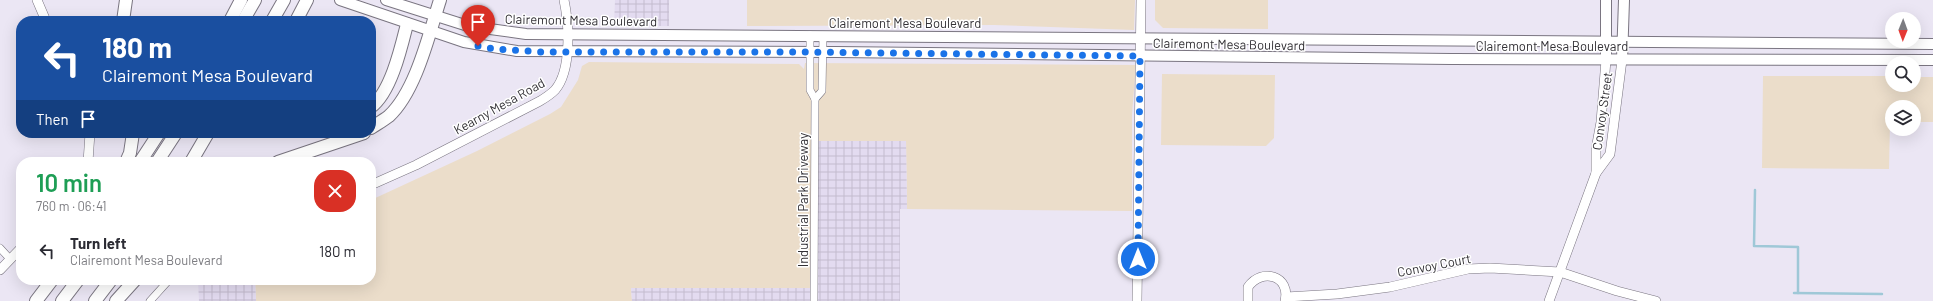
<!DOCTYPE html>
<meta charset="utf-8">
<style>
body{margin:0;font-family:Barlow,sans-serif;background:#f7f7f7;color:#2b2b33;height:100vh;display:flex;flex-direction:column;font-size:15px;white-space:nowrap}
*{box-sizing:border-box;margin:0}
p{font-size:13px;color:#7c7c81}
.icon{flex:none;width:22px;height:22px;fill:none;stroke:currentColor;stroke-width:2;stroke-linecap:round;stroke-linejoin:round}
.map{position:relative;flex:1;overflow:hidden}
.panel{position:absolute;left:16px;top:157px;width:360px;height:128px;display:flex;flex-direction:column;background:#fff;border-radius:16px;box-shadow:0 4px 16px #0002}
.panel>*{flex:none}
.top-card{position:absolute;left:16px;top:16px;width:360px;height:122px;border-radius:16px;box-shadow:0 4px 16px #0002;background:#1a4fa0;color:#fff;overflow:hidden}
.needle{width:26px;rotate:181deg}
.controls{position:absolute;left:1885px;top:12px;display:grid;gap:8px}
.controls a{display:grid;place-items:center;width:36px;height:36px;border-radius:50%;background:#fff;box-shadow:0 4px 16px #0002;font-size:20px}
.pin{position:absolute;display:grid;place-items:center;width:34px;height:34px;color:#fff;margin:-41px -17px;border-radius:50% 50% 50% 0;rotate:-45deg;box-shadow:0 0 4px #0007}
.pin .icon{rotate:45deg}
.me{position:absolute;width:44px;margin:-22px;rotate:0deg;stroke-linejoin:round;filter:drop-shadow(0 0 3px #0008)}
.turn{display:flex;align-items:center;gap:14px;height:84px;padding:0 20px;font-size:18px}
.turn .icon{width:52px;height:52px;stroke-width:2.5}
.turn b{display:block;font-size:28px;line-height:34px}
.then{display:flex;align-items:center;height:38px;padding:0 20px;background:#0003;gap:8px;font-size:15px}
.round{display:grid;place-items:center;flex:none;width:42px;height:42px;border-radius:16px;background:#f7f7f7}
.headline{display:flex;align-items:center;justify-content:space-between;height:68px;padding:0 20px}
h1{font-size:24px;font-weight:600;line-height:30px;color:#1e9e55}
ul{padding:0;list-style:none}
li{display:flex;align-items:center;gap:12px;height:52px;padding:0 20px}
li div{flex:1}
li b{display:block;font-size:15px}
li em{font-style:normal}
.map>svg:first-child{display:block}
</style>
<div class="map">
<svg width="1933" height="301" viewBox="0 0 1933 301">
<defs>
<pattern id="industrial-grid" width="8" height="8" patternUnits="userSpaceOnUse"><rect width="8" height="8" fill="#e3dbf0"/><path d="M0 4h8M4 0v8" fill="none" stroke="#c3bcce"/></pattern>
</defs>
<rect width="100%" height="100%" fill="#ebe6f4"/>
<!-- commercial -->
<g fill="#ebddca">
<polygon points="747,0 1135,0 1134,30 994,25 747,26"/>
<polygon points="1155,0 1268,0 1268,29 1163,28 1155,20"/>
<polygon points="589,62 799,64 804,69 805,63 1136,65 1132,114 1132,211 907,209 906,141 811,288 631,288 632,301 256,301 255,280 371,280 371,200 477,151 550,114 561,107 578,80 582,66"/>
<polygon points="1162,74 1275,75 1274,138 1266,146 1161,145"/>
<polygon points="1763,76 1892,76 1892,85 1914,85 1914,77 1933,77 1933,122 1914,122 1914,107 1892,107 1892,122 1890,122 1889,169 1762,168"/>
</g>
<!-- industrial -->
<g fill="url(#industrial-grid)">
<polygon points="615,0 669,0 669,26 614,26"/>
<polygon points="812,141 906,141 907,209 900,209 900,301 632,301 631,288 811,288"/>
<polygon points="198,280 255,280 256,301 199,301"/>
</g>
<g fill="none" stroke-linecap="round" stroke-linejoin="round">
<!-- stream -->
<g stroke="#9fc8d7" stroke-width="2.5">
<polyline points="1755,190 1754,246 1798,247 1798,293"/>
<polyline points="1794,293 1882,294"/>
</g>
<!-- street casing -->
<g stroke="#7a7581" stroke-width="8">
<g id="street">
<polyline points="810,35 810,90 815,99 814,301"/>
<polyline points="815,99 822,91 823,36"/>
<polyline points="0,248 10,259"/>
<polyline points="150,301 169,280"/>
</g>
</g>
<!-- secondary casing -->
<g stroke="#7a7581" stroke-width="10">
<g id="secondary">
<polyline points="37,0 46,21"/>
<polyline points="88,162 90,133"/>
<polyline points="1596,173 1596,149 1601,122 1606,60"/>
<path d="M371,185L416,165L540,101C545,98 551,94 555,90C572,70 569,24 564,0"/>
<polyline points="0,270 21,248"/>
<polyline points="1286,297 1337,294 1390,287 1468,269 1490,268 1560,272 1617,291 1656,301"/>
<polyline points="1137,301 1141,0"/>
<path d="M1248,301V287C1262,267 1291,276 1285,301"/>
<polyline points="1549,301 1596,173 1610,154 1622,60"/>
</g>
</g>
<!-- primary casing -->
<g stroke="#7a7581" stroke-width="12">
<g id="primary">
<polyline points="340,0 464,42 517,51 836,52 1451,59 1933,60"/>
<polyline points="386,0 468,26 526,34 1933,44"/>
<polyline points="1606,60 1606,0"/>
<polyline points="1622,60 1624,0"/>
</g>
</g>
<!-- highway casing -->
<g stroke="#7a7581" stroke-width="14">
<g id="highway">
<polyline points="123,21 126,0"/>
<polyline points="230,21 241,0"/>
<polyline points="243,21 255,0"/>
<polyline points="272,21 284,0"/>
<polyline points="296,21 307,0"/>
<path d="M371,107C391,92 401,48 407,24"/>
<path d="M371,128C377,124 384,120 389,116C416,91 429,34 440,0"/>
<polyline points="126,162 130,153 133,133"/>
<polyline points="140,162 159,133"/>
<polyline points="157,162 176,133"/>
<polyline points="191,162 208,133"/>
<polyline points="278,162 364,133"/>
<polyline points="36,301 52,280"/>
<polyline points="62,301 78,280"/>
<polyline points="95,301 111,280"/>
<polyline points="116,301 135,280"/>
</g>
</g>
<!-- street -->
<use href="#street" stroke="#fff" stroke-width="7"/>
<!-- secondary -->
<use href="#secondary" stroke="#fff" stroke-width="9"/>
<!-- primary -->
<use href="#primary" stroke="#fff" stroke-width="10"/>
<!-- highway -->
<use href="#highway" stroke="#fff" stroke-width="12"/>
</g>
<g fill="none" stroke-linecap="round" stroke-linejoin="round">
<!-- route -->
<polyline stroke="#1a73e8" stroke-width="7" stroke-dasharray="0 12.6" points="478,46 495,49 542,52 799,52 1140,56 1138,259"/>
</g>
<g text-anchor="middle" stroke-width="3" stroke-linejoin="round" paint-order="stroke">
<!-- street labels -->
<g font-size="13" fill="#333136" stroke="#fff">
<text transform="translate(581 20) rotate(1)" y="5">Clairemont Mesa Boulevard</text>
<text x="905" y="28">Clairemont Mesa Boulevard</text>
<text transform="translate(1229 44) rotate(1)" y="5">Clairemont Mesa Boulevard</text>
<text x="1552" y="51">Clairemont Mesa Boulevard</text>
<text transform="translate(499 106) rotate(-29)" y="5">Kearny Mesa Road</text>
<text transform="translate(1602 111) rotate(-82)" y="5">Convoy Street</text>
<text transform="translate(803 200) rotate(-90)" y="5">Industrial Park Driveway</text>
<text transform="translate(1434 265) rotate(-11)" y="5">Convoy Court</text>
</g>
</g>
</svg>
<div class="controls">
<a><svg class="needle" viewBox="-14 -14 28 28"><path d="M0-13l5 13h-10z" fill="#e53935"/><path d="M0 13l5-13h-10z" fill="#7c7c81"/></svg></a>
<a><svg class="icon" aria-label="search" viewBox="0 0 24 24"><circle cx="10" cy="10" r="6"/><path d="M15 15l6 6"/></svg></a>
<a><svg class="icon" aria-label="layers" viewBox="0 0 24 24"><path d="M12 4l9 5-9 5-9-5zM3 14l9 5 9-5"/></svg></a>
</div>
<div class="pin" style="left:478px;top:46px;background:#d93025"><svg class="icon" aria-label="arrive" viewBox="0 0 24 24"><path d="M6 21V4h12l-3 4 3 4H6"/></svg></div>
<svg class="me" style="left:1138px;top:259px" viewBox="-20 -20 40 40"><circle r="17" fill="#1a73e8" stroke="#fff" stroke-width="3"/><path d="M0-11L8 9 0 5-8 9z" fill="#fff"/></svg>
<div class="top-card">
<div class="turn"><svg class="icon" aria-label="left" viewBox="0 0 24 24"><path d="M17 20v-9H6M10 6l-5 5 5 5"/></svg><div><b>180 m</b>Clairemont Mesa Boulevard</div></div>
<div class="then">Then<svg class="icon" aria-label="arrive" viewBox="0 0 24 24"><path d="M6 21V4h12l-3 4 3 4H6"/></svg></div>
</div>
<section class="panel">
<div class="headline"><div><h1>10 min</h1><p>760 m · 06:41</p></div><a class="round" style="background:#d93025;color:#fff"><svg class="icon" aria-label="close" viewBox="0 0 24 24"><path d="M6 6l12 12M18 6L6 18"/></svg></a></div>
<ul>
<li><svg class="icon" aria-label="left" viewBox="0 0 24 24"><path d="M17 20v-9H6M10 6l-5 5 5 5"/></svg><div><b>Turn left</b><p>Clairemont Mesa Boulevard</p></div><em>180 m</em></li>
</ul>
</section>
</div>
